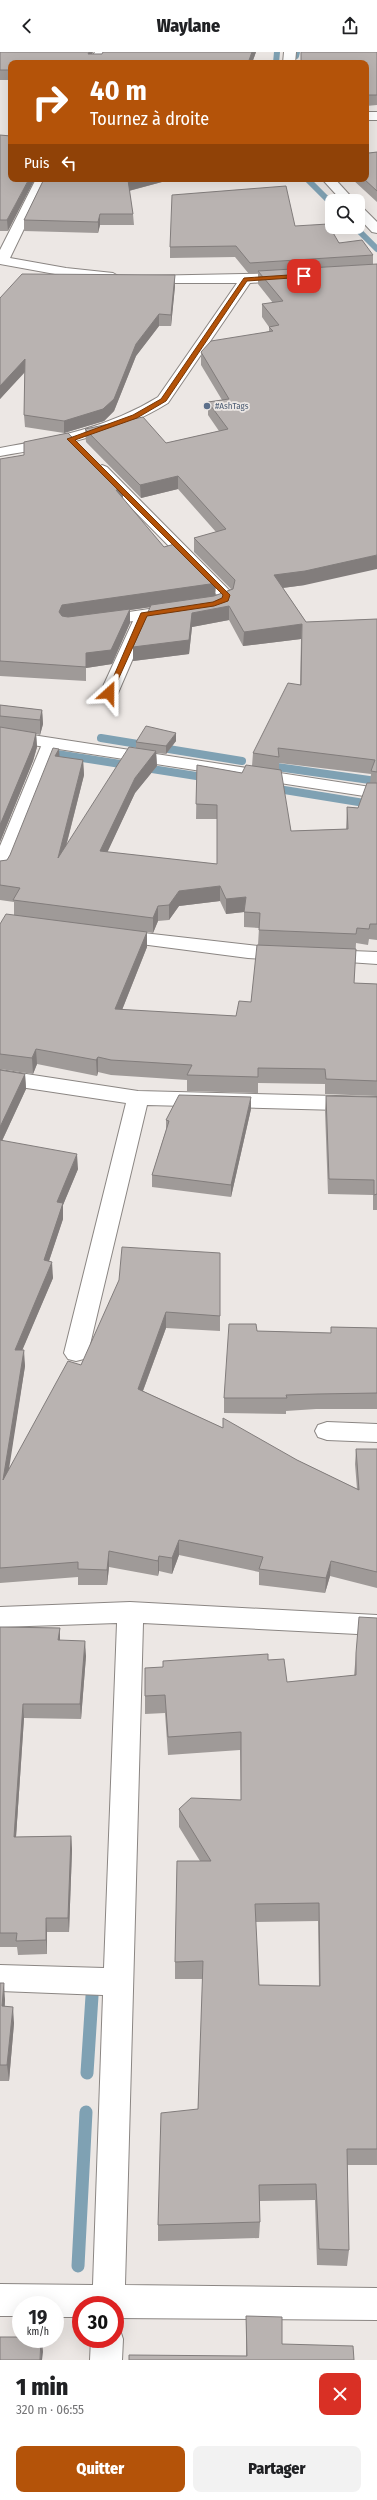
<!DOCTYPE html>
<html lang="fr">
<meta charset="utf-8">
<style>
body{margin:0;font-family:"Fira Sans Condensed",sans-serif;background:#f2f2f2;color:#202124;height:100vh;display:flex;flex-direction:column;font-size:15px;white-space:nowrap}
*{box-sizing:border-box;margin:0}
p{font-size:13px;color:#757577}
.icon{flex:none;width:22px;height:22px;fill:none;stroke:currentColor;stroke-width:2;stroke-linecap:round;stroke-linejoin:round}
.map{position:relative;height:2308px;overflow:hidden}
.details{display:flex;flex-direction:column;background:#fff;flex:1}
.details>*{flex:none}
.hud{position:absolute;left:8px;top:8px;width:361px;height:122px;border-radius:8px;box-shadow:0 4px 16px #0002;background:#b45309;color:#fff;overflow:hidden}
.controls{position:absolute;left:325px;top:142px;display:grid;gap:8px}
.controls a{display:grid;place-items:center;width:40px;height:40px;border-radius:8px;background:#fff;box-shadow:0 4px 16px #0002;font-size:20px}
.speed{position:absolute;left:12px;top:2244px;display:flex;gap:8px;font-size:20px;font-weight:700;text-align:center}
.speed>*{display:grid;place-content:center;width:52px;height:52px;border-radius:50%;background:#fff;box-shadow:0 4px 16px #0002;line-height:1}
.speed small{font-size:10px;font-weight:400}
.speed .limit{border:6px solid #d22;background:#fff;color:#111}
.pin{position:absolute;display:grid;place-items:center;width:34px;height:34px;color:#fff;margin:-17px;border-radius:8px;box-shadow:0 2px 6px #0006}
.me{position:absolute;width:44px;margin:-22px;rotate:24deg;stroke-linejoin:round;filter:drop-shadow(0 0 3px #0008)}
.turn{display:flex;align-items:center;gap:14px;height:84px;padding:0 16px;font-size:18px}
.turn .icon{width:52px;height:52px;stroke-width:2.5}
.turn b{display:block;font-size:28px;line-height:34px}
.then{display:flex;align-items:center;height:38px;padding:0 16px;background:#0003;gap:8px;font-size:15px}
.round{display:grid;place-items:center;flex:none;width:42px;height:42px;border-radius:8px;background:#f2f2f2}
.overview{display:flex;align-items:center;justify-content:space-between;height:68px;padding:0 16px}
h1{font-size:24px;font-weight:800;line-height:30px}
.action{display:flex;gap:8px;margin-top:auto;padding:8px 16px}
.action a{flex:1;height:46px;border-radius:8px;background:#b45309;color:#fff;font-size:16px;font-weight:800;line-height:46px;text-align:center}
.action a+a{background:#f2f2f2;color:#202124}
header{display:flex;justify-content:space-between;align-items:center;height:52px;padding:0 16px;background:#fff;font-size:18px;font-weight:800}
.map>svg:first-child{display:block}
</style>
<header><svg class="icon" aria-label="back" viewBox="0 0 24 24"><path d="M15 5l-7 7 7 7"/></svg>Waylane<svg class="icon" aria-label="share" viewBox="0 0 24 24"><path d="M12 15V3M7 8l5-5 5 5M5 13v7h14v-7"/></svg></header>
<div class="map">
<svg width="377" height="2308" viewBox="0 0 377 2308">
<rect width="100%" height="100%" fill="#ece7e4"/>
<g fill="none" stroke-linecap="round" stroke-linejoin="round">
<!-- stream-far2 -->
<g stroke="#7fa1b3" stroke-width="6">
<polyline points="296,4 297,0"/>
<polyline points="276,11 277,0"/>
<polyline points="307,127 332,152"/>
<polyline points="355,175 377,197"/>
</g>
<!-- stream-far1 -->
<g stroke="#7fa1b3" stroke-width="8">
<polyline points="101,686 242,709"/>
<polyline points="57,702 209,726"/>
<polyline points="277,715 377,729"/>
<polyline points="272,736 377,753"/>
</g>
<!-- stream -->
<g stroke="#7fa1b3" stroke-width="13">
<polyline points="87,2021 92,1944"/>
<polyline points="78,2214 86,2060"/>
</g>
<!-- minor casing -->
<g stroke="#8b8683" stroke-width="2">
<g id="minor">
<polygon points="95,0 107,0 101,11 89,11"/>
<rect x="366" y="60" width="11" height="8"/>
<polygon points="36,127 48,127 10,206 66,216 113,221 120,225 118,228 66,224 0,212 0,198"/>
<path d="M287,221L292,222L294,225L292,228L250,231L168,351C117,383 59,394 0,404V396C56,386 109,375 158,345L237,231H146L141,230L139,227L141,224Z"/>
<polygon points="102,413 107,415 234,543 231,550 214,557 150,567 118,641 115,645 103,645 100,641 133,569 101,574 95,573 93,569 95,565 210,548 218,544 97,421 94,418"/>
<polygon points="51,687 57,688 60,692 9,817 7,821 0,823 0,794 42,692 45,688"/>
<polygon points="117,878 293,898 296,902 293,906 286,908 248,906 110,888 107,884 110,880"/>
<polygon points="326,898 377,900 377,912 319,908 316,904 319,900"/>
<polygon points="0,1018 138,1039 377,1045 377,1059 147,1053 88,1301 84,1307 76,1309 68,1307 64,1301 126,1051 0,1032"/>
<polygon points="327,1370 377,1372 377,1390 327,1388 318,1385 315,1379 318,1373"/>
<polygon points="130,1550 377,1563 377,1583 143,1571 125,2233 377,2236 377,2268 115,2266 115,2253 81,2253 81,2265 55,2265 55,2253 21,2253 21,2264 0,2264 0,2232 93,2233 103,1943 0,1939 0,1913 104,1916 117,1571 0,1575 0,1555"/>
<polygon points="115,2274 119,2275 123,2287 122,2308 90,2308 91,2287 115,2287"/>
</g>
</g>
<!-- secondary casing -->
<g stroke="#8b8683" stroke-width="2">
<g id="secondary">
<polygon points="284,0 296,0 295,11 283,11"/>
<polygon points="322,127 335,127 355,149 342,149"/>
<polygon points="358,154 362,155 377,170 377,181 372,180 358,165"/>
<polygon points="0,678 377,736 377,746 0,688"/>
</g>
</g>
<!-- minor -->
<use href="#minor" fill="#fff" fill-rule="evenodd"/>
<!-- secondary -->
<use href="#secondary" fill="#fff" fill-rule="evenodd"/>
</g>
<!-- wall -->
<g fill="#9f9a98" fill-rule="evenodd">
<polygon points="0,0 93,2 256,0 252,11 11,11 11,28 0,28"/>
<polygon points="301,0 377,0 377,53 366,54 366,11 301,11"/>
<polygon points="0,83 11,84 8,179 0,179"/>
<polygon points="377,100 377,150 352,127 366,127 369,101"/>
<polygon points="44,127 173,127 129,139 133,162 134,173 100,173 98,181 24,179 24,168"/>
<path d="M295,174L373,203V212L305,533L283,536L306,570L377,567V888L369,887L368,893L356,891L354,931L377,932V1044L325,1042V1032L258,1031V1041L187,1039V1028L111,1023L98,1020L97,1024L37,1012L33,1022L0,1017V872L14,863V850L0,848V809L7,808L10,803L59,705L83,708L84,723L66,795L136,696V690L176,689L166,702L156,701L157,714L135,741L107,800L217,812V767H196L197,713L242,721L252,714L253,701L300,633L301,587L243,594L229,568L192,575L189,602L133,609L150,555L130,558V571L112,612L86,616V629L0,624V407L123,437V448L164,495L216,530L215,544L231,537L194,500V486L216,480L178,437L141,446L86,390L85,377L166,391L219,379L208,363V350L222,348L201,313V300L269,279V275L262,265V252L273,251L258,232V221L249,222L235,205L170,206V195ZM279,711L371,722L370,731L358,756L347,755L346,777L291,779L279,718ZM220,849L226,862L244,860V875L259,876L258,893L251,950L236,964L122,958L147,895V880L153,881L158,869L169,868L179,854Z"/>
<polygon points="175,234 171,274 159,274 136,304 114,359 104,369 64,381 25,375 24,363 25,319 0,347 0,246"/>
<polygon points="0,653 42,658 43,672 40,683 36,682 37,695 33,709 0,790"/>
<polygon points="0,1018 25,1022 26,1037 2,1089 78,1117 63,1153 63,1167 49,1209 53,1226 22,1298 25,1314 8,1418 81,1313 220,1201 220,1279 166,1276 143,1339 223,1376 297,1408 357,1437 355,1412 356,1397 377,1397 377,1536 330,1524 325,1541 259,1533 259,1520 179,1503 172,1522 159,1519 158,1524 109,1515 107,1533 78,1533 78,1525 0,1531"/>
<polygon points="326,1044 377,1045 377,1158 373,1158 373,1143 328,1142 325,1059"/>
<polygon points="251,1057 231,1145 152,1135 152,1123 166,1078 166,1068"/>
<polygon points="331,1275 377,1276 377,1357 316,1357 286,1359 286,1362 224,1361 224,1346 257,1279 331,1281"/>
<path d="M377,1566V2113H347L349,2198L347,2214L317,2213L315,2148L260,2149V2170L259,2186L158,2189V2173L198,2057L203,1927H175V1910L200,1809L179,1775V1757L241,1748L240,1698L168,1703L165,1661L145,1662V1644L268,1608L287,1630L354,1624L356,1601ZM318,1869L319,1934L259,1933L255,1870Z"/>
<polygon points="0,1575 60,1576 60,1588 86,1604 81,1667 24,1666 16,1785 71,1784 72,1798 69,1880 47,1880 47,1902 18,1903 17,1895 0,1895"/>
<polygon points="0,1931 5,1948 5,1954 14,1971 9,2029 0,2029"/>
<polygon points="246,2264 282,2292 246,2304"/>
</g>
<!-- shaded-wall -->
<g fill="#827d7c">
<polygon points="89,0 93,0 89,11 88,2"/>
<polygon points="252,0 256,0 252,11 248,11"/>
<polygon points="29,127 35,127 8,179 7,168"/>
<polygon points="132,127 173,127 128,139 128,128"/>
<polygon points="100,162 100,173 98,181 98,170"/>
<polygon points="175,223 175,234 171,274 171,263"/>
<polygon points="159,262 159,274 136,304 114,359 104,369 64,381 64,369 136,292"/>
<polygon points="25,307 26,319 0,347 0,334"/>
<polygon points="178,424 178,437 141,446 140,433"/>
<polygon points="123,437 123,450 116,438"/>
<polygon points="377,503 377,517 305,533 274,537 274,523"/>
<polygon points="216,530 215,544 210,547 130,558 130,571 112,612 86,616 86,629 86,601 59,560 62,553"/>
<polygon points="229,554 229,568 192,575 189,602 133,609 133,595 192,561"/>
<polygon points="302,572 301,587 243,594 244,580"/>
<polygon points="42,658 43,672 40,683 40,668"/>
<polygon points="36,681 37,695 33,709 0,790 0,773"/>
<polygon points="176,681 176,689 166,702 166,694"/>
<polygon points="59,697 60,711 55,704"/>
<polygon points="156,699 157,714 135,741 101,814 100,799 135,726"/>
<polygon points="83,708 84,723 59,821 58,806"/>
<polygon points="220,834 220,849 179,854 169,868 169,853 179,839"/>
<polygon points="246,845 244,860 226,862 226,847"/>
<polygon points="158,854 158,869 153,881 153,866"/>
<polygon points="147,880 147,895 116,973 115,957"/>
<polygon points="36,997 37,1012 33,1022 32,1006"/>
<polygon points="98,1005 98,1020 97,1024 96,1008"/>
<polygon points="25,1022 26,1037 0,1093 0,1075"/>
<polygon points="251,1045 251,1057 231,1145 231,1133"/>
<polygon points="77,1102 78,1117 63,1153 63,1167 44,1224 44,1208 57,1150"/>
<polygon points="52,1210 53,1226 16,1313 15,1298"/>
<polygon points="166,1260 166,1276 138,1352 138,1337"/>
<polygon points="24,1298 25,1314 5,1443 3,1428"/>
<polygon points="179,1488 179,1503 172,1522 172,1506"/>
<polygon points="109,1499 109,1515 107,1533 107,1518"/>
<polygon points="159,1504 159,1519 158,1524 158,1509"/>
<polygon points="331,1509 330,1524 325,1541 326,1526"/>
<polygon points="60,1576 60,1591 58,1588"/>
<polygon points="85,1589 86,1604 81,1667 80,1652"/>
<polygon points="23,1652 24,1666 15,1800 14,1785"/>
<polygon points="71,1784 72,1798 69,1880 68,1866"/>
<polygon points="46,1866 47,1880 47,1902 46,1888"/>
<polygon points="4,1931 5,1948 3,1970 2,1954"/>
<polygon points="13,1955 14,1971 9,2029 7,2013"/>
<polygon points="42,2287 43,2300 42,2308 40,2308"/>
</g>
<!-- building -->
<g fill="#b9b3b1" stroke="#827d7c" fill-rule="evenodd">
<polygon points="0,0 89,0 88,2 102,2 103,0 252,0 248,11 11,11 11,18 0,18"/>
<polygon points="301,0 377,0 377,43 366,43 366,11 301,11"/>
<polygon points="0,83 11,84 11,127 29,127 7,168 0,168"/>
<polygon points="366,96 369,101 377,100 377,139 364,127 366,127"/>
<polygon points="44,127 132,127 128,128 133,162 100,162 98,170 24,168"/>
<polygon points="286,134 295,174 328,172 339,191 362,188 373,203 250,211 236,194 170,195 172,143"/>
<polygon points="377,212 377,503 305,519 274,523 306,570 377,567 377,720 371,719 375,708 278,696 279,705 253,701 288,631 301,633 302,572 244,580 229,554 192,561 189,588 133,595 151,553 214,544 233,537 235,528 194,486 226,477 178,424 140,433 85,377 143,365 166,391 228,377 208,350 229,347 201,300 211,289 273,279 269,275 279,273 262,252 283,249 258,219"/>
<polygon points="22,222 175,223 171,263 159,262 136,292 114,347 103,357 64,369 24,363 25,307 0,334 0,246"/>
<polygon points="68,381 123,437 116,438 164,495 178,491 216,530 210,532 62,553 59,560 62,564 68,565 130,557 111,598 86,601 86,615 0,609 0,407 24,403 24,390"/>
<polygon points="0,653 42,658 40,668 0,664"/>
<polygon points="146,674 176,681 166,694 136,690"/>
<polygon points="0,675 36,681 33,694 0,773"/>
<polygon points="129,695 156,699 135,726 100,799 217,812 217,753 196,752 197,713 242,721 246,713 281,718 291,779 348,777 347,755 358,756 367,731 377,731 377,872 370,872 369,877 357,876 356,882 259,878 260,861 244,860 246,845 226,847 220,834 179,839 169,853 158,854 153,866 13,848 20,836 0,833 0,809 7,808 10,803 53,696 59,697 55,704 83,708 58,806"/>
<polygon points="6,862 147,880 115,957 236,964 239,949 251,950 257,893 356,897 354,931 377,932 377,1029 326,1027 325,1017 258,1016 258,1025 187,1023 192,1013 111,1008 98,1005 96,1008 36,997 32,1006 0,1002 0,872"/>
<polygon points="0,1018 25,1022 0,1075"/>
<polygon points="179,1043 251,1045 231,1133 152,1123 169,1069 166,1068"/>
<polygon points="326,1044 377,1045 377,1142 374,1143 374,1128 329,1127"/>
<polygon points="0,1088 77,1102 57,1150 63,1151 44,1208 52,1210 15,1298 24,1298 3,1428 68,1309 81,1313 119,1228 122,1195 220,1201 220,1264 166,1260 138,1337 223,1376 223,1366 297,1408 359,1438 356,1397 377,1397 377,1520 331,1509 326,1526 259,1517 263,1505 179,1488 172,1506 159,1504 158,1509 109,1499 107,1518 78,1517 78,1510 0,1516"/>
<polygon points="229,1272 256,1272 257,1279 331,1281 331,1275 377,1276 377,1341 317,1342 286,1343 287,1346 224,1346"/>
<path d="M359,1565L377,1566V2097H347L349,2198L319,2197L316,2132L259,2133L260,2170L158,2173L161,2061L198,2057L203,1909L175,1910L177,1809H211L179,1757L191,1746L241,1748V1680L168,1685L165,1643L145,1644V1616L163,1615V1609L268,1602V1608L284,1607L287,1630L356,1623V1601ZM319,1851L320,1934L259,1933L255,1852Z"/>
<polygon points="0,1575 60,1576 58,1588 85,1589 80,1652 23,1652 14,1785 71,1784 68,1866 46,1866 46,1888 16,1889 17,1881 0,1881"/>
<polygon points="0,1931 4,1931 2,1954 13,1955 7,2013 0,2013"/>
<polygon points="246,2264 282,2265 282,2292 353,2294 354,2308 129,2308 129,2303 247,2304"/>
<polygon points="0,2285 21,2285 21,2287 41,2287 40,2308 0,2308"/>
</g>
<!-- route -->
<polygon fill="#b45309" stroke="#753606" points="304,222 306,225 247,229 166,349 137,366 75,388 230,543 228,549 214,554 147,564 112,641 106,642 141,561 213,550 222,546 223,543 67,387 133,363 161,347 244,226"/>
<!-- markers -->
<circle fill="#5c6f8a" stroke="#ece7e4" stroke-width="1.5" cx="207" cy="354" r="4"/>
<g text-anchor="middle" stroke-width="3.5" stroke-linejoin="round" paint-order="stroke">
<!-- far-service labels -->
<g font-size="9" fill="#4e5e75" stroke="#ece7e4" text-anchor="start">
<text x="215" y="357">#AshTags</text>
</g>
</g>
</svg>
<div class="controls">
<a><svg class="icon" aria-label="search" viewBox="0 0 24 24"><circle cx="10" cy="10" r="6"/><path d="M15 15l6 6"/></svg></a>
</div>
<div class="speed"><div>19<small>km/h</small></div><div class="limit">30</div></div>
<div class="pin" style="left:304px;top:224px;background:#d93025"><svg class="icon" aria-label="arrive" viewBox="0 0 24 24"><path d="M6 21V4h12l-3 4 3 4H6"/></svg></div>
<svg class="me" style="left:109px;top:641px" viewBox="-20 -20 40 40"><path d="M0-17L14 15 0 8-14 15z" fill="#b45309" stroke="#fff" stroke-width="4"/></svg>
<div class="hud">
<div class="turn"><svg class="icon" aria-label="right" viewBox="0 0 24 24"><path d="M7 20v-9h11M14 6l5 5-5 5"/></svg><div><b>40 m</b>Tournez à droite</div></div>
<div class="then">Puis<svg class="icon" aria-label="left" viewBox="0 0 24 24"><path d="M17 20v-9H6M10 6l-5 5 5 5"/></svg></div>
</div>
</div>
<section class="details">
<div class="overview"><div><h1>1 min</h1><p>320 m · 06:55</p></div><a class="round" style="background:#d93025;color:#fff"><svg class="icon" aria-label="close" viewBox="0 0 24 24"><path d="M6 6l12 12M18 6L6 18"/></svg></a></div>
<div class="action"><a>Quitter</a><a>Partager</a></div>
</section>
